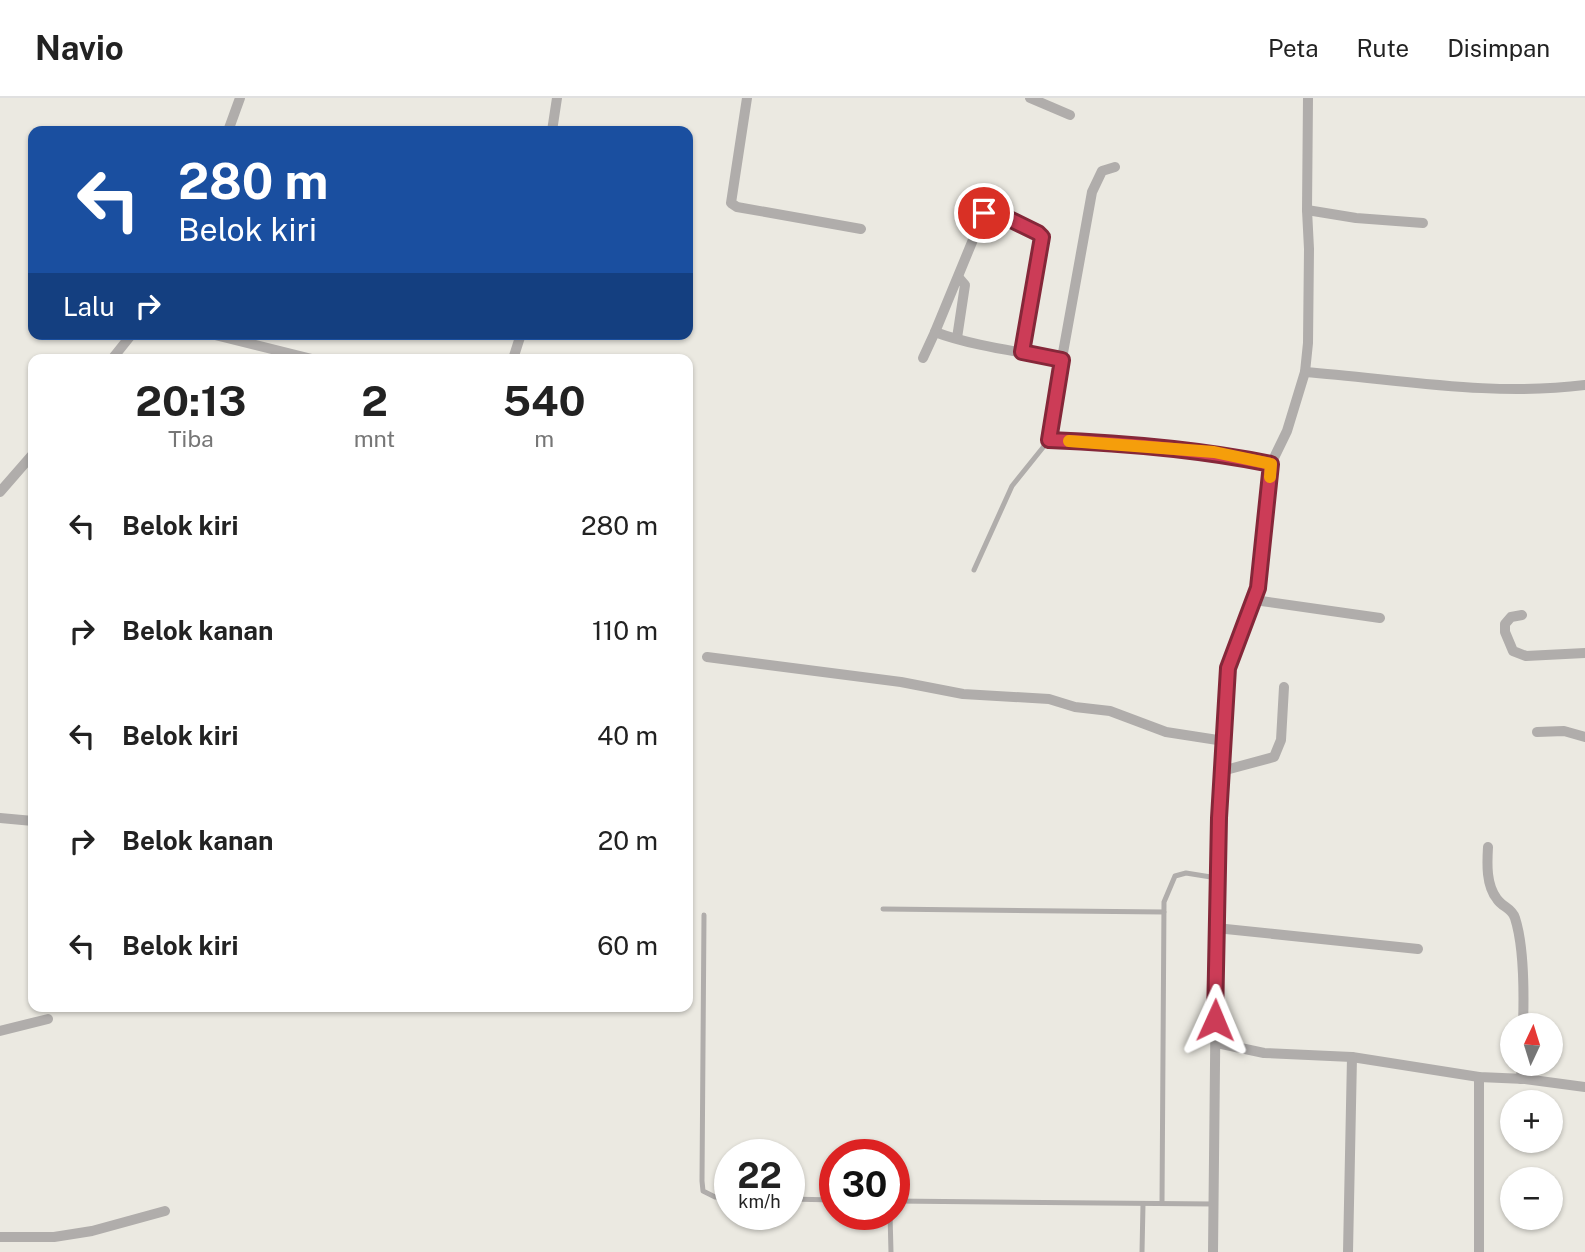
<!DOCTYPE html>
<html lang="id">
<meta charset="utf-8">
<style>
body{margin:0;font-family:"Public Sans",sans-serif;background:#f6f6f6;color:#222;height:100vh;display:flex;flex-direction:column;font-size:26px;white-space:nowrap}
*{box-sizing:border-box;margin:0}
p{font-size:23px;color:#767676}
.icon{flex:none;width:38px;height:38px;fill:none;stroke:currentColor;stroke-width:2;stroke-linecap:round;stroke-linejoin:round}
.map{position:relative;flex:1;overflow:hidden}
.sheet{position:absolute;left:28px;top:256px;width:665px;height:658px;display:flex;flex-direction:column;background:#fff;border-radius:14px;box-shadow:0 2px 5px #0004}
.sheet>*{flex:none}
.guide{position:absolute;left:28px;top:28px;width:665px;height:214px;border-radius:14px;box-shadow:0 2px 5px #0004;background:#1a4fa0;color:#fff;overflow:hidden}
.needle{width:46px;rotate:4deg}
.buttons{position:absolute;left:1500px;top:915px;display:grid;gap:14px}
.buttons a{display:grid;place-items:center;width:63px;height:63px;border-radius:50%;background:#fff;box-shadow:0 2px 5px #0004;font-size:35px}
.speed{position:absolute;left:714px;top:1041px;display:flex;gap:14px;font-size:35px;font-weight:700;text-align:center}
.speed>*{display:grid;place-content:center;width:91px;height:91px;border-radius:50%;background:#fff;box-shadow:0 2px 5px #0004;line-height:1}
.speed small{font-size:18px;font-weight:400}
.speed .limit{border:10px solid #d22;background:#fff;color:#111}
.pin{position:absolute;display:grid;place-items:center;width:60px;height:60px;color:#fff;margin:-30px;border:4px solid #fff;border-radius:50%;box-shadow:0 2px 7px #0007}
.me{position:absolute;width:77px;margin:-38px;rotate:1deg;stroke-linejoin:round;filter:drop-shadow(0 0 5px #0008)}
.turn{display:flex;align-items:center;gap:24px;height:147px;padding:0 35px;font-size:32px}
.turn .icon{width:91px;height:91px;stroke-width:2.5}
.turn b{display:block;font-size:49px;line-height:60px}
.then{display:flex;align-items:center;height:66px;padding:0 35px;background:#0003;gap:14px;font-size:26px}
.eta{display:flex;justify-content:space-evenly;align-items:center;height:119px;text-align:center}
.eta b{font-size:42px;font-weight:700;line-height:49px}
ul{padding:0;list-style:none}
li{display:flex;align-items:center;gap:21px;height:105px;padding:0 35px}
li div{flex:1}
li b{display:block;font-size:26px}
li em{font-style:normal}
header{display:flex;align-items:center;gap:42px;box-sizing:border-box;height:98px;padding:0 35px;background:#fff;border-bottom:2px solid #e0e0e0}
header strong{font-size:33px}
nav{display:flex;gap:38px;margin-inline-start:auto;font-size:24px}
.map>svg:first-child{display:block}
</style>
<header>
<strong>Navio</strong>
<nav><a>Peta</a><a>Rute</a><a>Disimpan</a></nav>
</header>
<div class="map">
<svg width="1585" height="1154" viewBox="0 0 1585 1154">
<rect width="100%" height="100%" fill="#ebe9e1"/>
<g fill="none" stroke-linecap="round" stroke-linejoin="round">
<!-- service -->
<g stroke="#b0adab" stroke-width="5">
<polyline points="974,472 1012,388 1049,342"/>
<polyline points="883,811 1164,814"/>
<polyline points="704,817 702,1083 703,1093 715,1099 730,1100"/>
<polyline points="789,1101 835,1102"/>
<polyline points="894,1103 1213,1106"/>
<polyline points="1162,1105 1164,804 1175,778 1186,775 1217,780"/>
<polyline points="890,1116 891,1154"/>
<polyline points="1142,1154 1143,1106"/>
</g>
<!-- minor -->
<g stroke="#b0adab" stroke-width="10">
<polyline points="747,0 731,105 737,109 861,131"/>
<polyline points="1030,0 1070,17"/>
<polyline points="228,33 240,0"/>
<polyline points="552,33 557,0"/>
<path d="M1115,69L1102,73L1092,94L1057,288L1049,342C1124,345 1198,351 1271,366"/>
<polyline points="1307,112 1356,120 1423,125"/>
<polyline points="211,236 312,261"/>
<polyline points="957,240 965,187 959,180"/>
<path d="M1022,254L1042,139L1038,135L999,116L984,115L935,234C972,248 1022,254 1062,262"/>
<polyline points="923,260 935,234"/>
<polyline points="112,261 132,236"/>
<polyline points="513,261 521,236"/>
<path d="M1305,274C1398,281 1491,299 1585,287"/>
<polyline points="0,394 33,356"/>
<polyline points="1254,502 1380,520"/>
<polyline points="1522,517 1511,519 1505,526 1505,534 1513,553 1526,558 1585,555"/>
<polyline points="707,559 901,584 963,596 1049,601 1075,609 1110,613 1166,634 1224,643"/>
<polyline points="1537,634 1564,633 1585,639"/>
<polyline points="1222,673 1274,659 1281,642 1284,589"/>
<polyline points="0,720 33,723"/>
<path d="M1488,749C1487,766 1486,787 1497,801C1502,809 1512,810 1515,820C1524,848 1524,898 1523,928"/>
<polyline points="1216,830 1418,851"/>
<polyline points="0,933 48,921"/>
<polyline points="1217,945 1264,955 1352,959 1479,979 1525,981 1585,989"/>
<polyline points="1479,979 1479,1154"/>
<polyline points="1521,981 1522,966"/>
<polyline points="0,1139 54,1139 92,1133 165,1113"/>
<polyline points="1213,1154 1217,780 1228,571 1258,490 1271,366 1287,333 1305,274 1308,245 1309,151 1307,112 1308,0"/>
<polyline points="1348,1154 1352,959"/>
</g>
</g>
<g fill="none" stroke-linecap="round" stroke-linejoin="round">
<!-- route casing -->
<g stroke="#852739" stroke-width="18">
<path id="route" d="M984,115L999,116L1038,135L1042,139L1022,254L1062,262L1049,342C1124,345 1198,351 1271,366L1258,490L1228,570L1219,720L1215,922"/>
</g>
<!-- route -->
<use href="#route" stroke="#cc3c57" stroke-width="12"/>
<!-- slow -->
<polyline stroke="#f59e0b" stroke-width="12" points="1069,343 1214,354 1271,366 1270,379"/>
</g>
</svg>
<div class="buttons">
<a><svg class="needle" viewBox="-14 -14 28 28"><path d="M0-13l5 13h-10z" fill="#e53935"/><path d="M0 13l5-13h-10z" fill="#767676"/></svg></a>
<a>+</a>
<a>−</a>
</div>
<div class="speed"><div>22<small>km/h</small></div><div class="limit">30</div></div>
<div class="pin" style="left:984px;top:115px;background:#d93025"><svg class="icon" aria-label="arrive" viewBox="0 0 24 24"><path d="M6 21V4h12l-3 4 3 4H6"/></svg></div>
<svg class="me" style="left:1215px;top:922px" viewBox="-20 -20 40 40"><path d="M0-17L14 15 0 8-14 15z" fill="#cc3c57" stroke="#fff" stroke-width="4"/></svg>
<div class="guide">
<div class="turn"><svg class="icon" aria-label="left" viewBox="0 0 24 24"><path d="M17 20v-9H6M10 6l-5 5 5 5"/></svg><div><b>280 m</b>Belok kiri</div></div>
<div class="then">Lalu<svg class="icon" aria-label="right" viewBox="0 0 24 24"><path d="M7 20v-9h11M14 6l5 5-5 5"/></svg></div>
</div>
<section class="sheet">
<div class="eta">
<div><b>20:13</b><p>Tiba</p></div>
<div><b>2</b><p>mnt</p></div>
<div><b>540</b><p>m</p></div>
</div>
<ul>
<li><svg class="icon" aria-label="left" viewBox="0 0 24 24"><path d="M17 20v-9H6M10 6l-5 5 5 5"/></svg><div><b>Belok kiri</b></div><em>280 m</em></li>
<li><svg class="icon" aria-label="right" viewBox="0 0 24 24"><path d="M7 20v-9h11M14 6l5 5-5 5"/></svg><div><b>Belok kanan</b></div><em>110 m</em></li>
<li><svg class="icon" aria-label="left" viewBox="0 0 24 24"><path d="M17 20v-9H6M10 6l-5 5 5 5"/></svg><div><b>Belok kiri</b></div><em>40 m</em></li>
<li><svg class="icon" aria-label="right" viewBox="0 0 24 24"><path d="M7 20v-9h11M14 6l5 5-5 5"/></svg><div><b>Belok kanan</b></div><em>20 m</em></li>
<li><svg class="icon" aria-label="left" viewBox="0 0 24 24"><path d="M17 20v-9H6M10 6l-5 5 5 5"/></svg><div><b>Belok kiri</b></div><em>60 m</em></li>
</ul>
</section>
</div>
